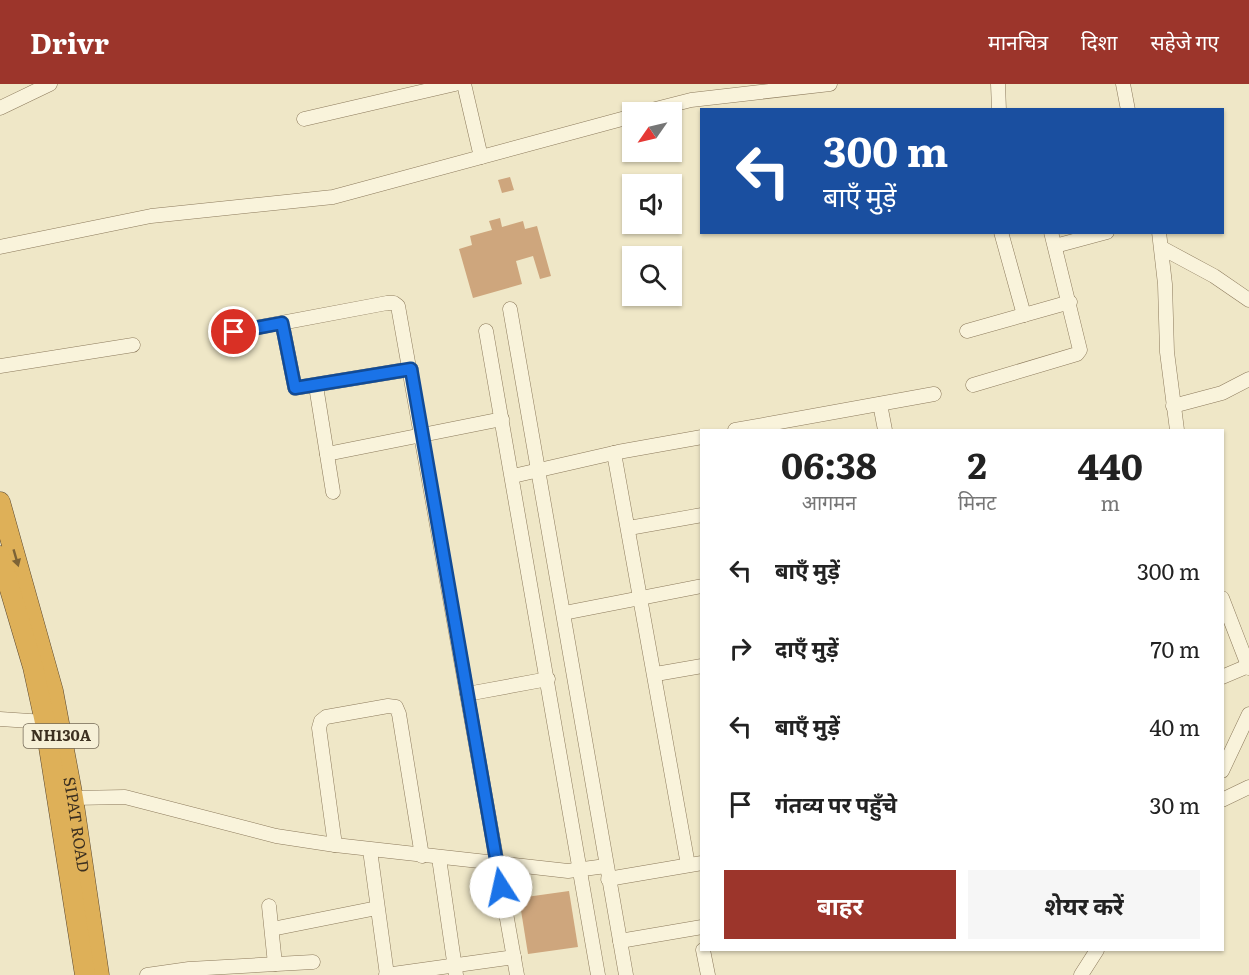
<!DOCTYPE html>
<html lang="hi">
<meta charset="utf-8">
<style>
body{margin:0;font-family:Literata,"Noto Sans Devanagari",serif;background:#f6f6f6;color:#222;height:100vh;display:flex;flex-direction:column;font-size:22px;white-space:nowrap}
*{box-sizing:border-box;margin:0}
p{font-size:20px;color:#767676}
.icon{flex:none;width:33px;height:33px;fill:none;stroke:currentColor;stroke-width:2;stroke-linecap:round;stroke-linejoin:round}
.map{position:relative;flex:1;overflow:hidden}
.drawer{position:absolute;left:700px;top:345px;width:524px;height:522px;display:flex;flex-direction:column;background:#fff;border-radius:0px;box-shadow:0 2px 4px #0004}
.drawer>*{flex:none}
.banner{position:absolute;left:700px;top:24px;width:524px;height:126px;border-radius:0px;box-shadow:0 2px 4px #0004;background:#1a4fa0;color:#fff;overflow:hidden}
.needle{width:39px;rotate:236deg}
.buttons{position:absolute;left:622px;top:18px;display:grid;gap:12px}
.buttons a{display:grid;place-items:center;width:60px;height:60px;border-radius:0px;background:#fff;box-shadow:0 2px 4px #0004;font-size:30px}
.pin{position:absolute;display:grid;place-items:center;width:51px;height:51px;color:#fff;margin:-26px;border:3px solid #fff;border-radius:50%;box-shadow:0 2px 6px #0007}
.me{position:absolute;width:66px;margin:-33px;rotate:350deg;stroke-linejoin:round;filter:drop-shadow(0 0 4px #0008)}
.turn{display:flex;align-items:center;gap:21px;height:126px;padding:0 24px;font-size:27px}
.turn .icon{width:78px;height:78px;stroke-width:2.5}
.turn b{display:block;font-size:42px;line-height:51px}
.eta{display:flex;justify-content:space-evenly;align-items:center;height:102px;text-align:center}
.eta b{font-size:36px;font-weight:700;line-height:42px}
.primary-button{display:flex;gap:12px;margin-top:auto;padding:12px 24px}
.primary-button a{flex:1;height:69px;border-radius:0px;background:#9c352b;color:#fff;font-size:24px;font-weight:700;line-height:69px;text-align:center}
.primary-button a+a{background:#f6f6f6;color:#222}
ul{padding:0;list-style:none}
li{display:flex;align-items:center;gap:18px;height:78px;padding:0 24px}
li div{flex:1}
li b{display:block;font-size:22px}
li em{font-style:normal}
header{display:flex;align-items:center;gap:36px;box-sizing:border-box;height:84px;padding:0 30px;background:#9c352b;color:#fff}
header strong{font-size:28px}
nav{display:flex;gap:33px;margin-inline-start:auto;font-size:21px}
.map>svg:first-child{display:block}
</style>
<header>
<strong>Drivr</strong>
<nav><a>मानचित्र</a><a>दिशा</a><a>सहेजे गए</a></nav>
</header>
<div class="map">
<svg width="1249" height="891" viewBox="0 0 1249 891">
<rect width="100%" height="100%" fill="#efe7c7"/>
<!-- building -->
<g fill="#cea67d">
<polygon points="510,93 514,106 502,109 498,96"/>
<polygon points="500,134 502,143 523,137 525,145 537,142 551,192 540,195 533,172 516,177 522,200 473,214 459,165 472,161 470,152 492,146 489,137"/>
<polygon points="569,807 578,863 528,870 519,814"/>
</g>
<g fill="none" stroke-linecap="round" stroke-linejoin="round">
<!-- minor casing -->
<g stroke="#8c7a5c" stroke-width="15">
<g id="minor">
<polyline points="464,0 481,73"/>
<polyline points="998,0 999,26"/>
<polyline points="1123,0 1128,26"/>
<polyline points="0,24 50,0"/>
<polyline points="644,28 691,16 830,0"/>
<polyline points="304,35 455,0"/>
<polyline points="1001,148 1024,231"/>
<polyline points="1159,148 1165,200 1167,268 1177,346"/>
<polyline points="1055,162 1107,148"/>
<polyline points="0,163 151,132 333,113 633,32"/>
<polyline points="1162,164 1214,192 1249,216"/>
<polyline points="510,225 626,891"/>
<polyline points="282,239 295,304 411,285"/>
<polyline points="486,247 598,891"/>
<polyline points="967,247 1070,218"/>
<polyline points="234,248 387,219 394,219 398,222 517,891"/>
<polyline points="0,282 133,261"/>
<polyline points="973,301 1077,270 1080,266 1051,148"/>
<polyline points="316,302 333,408"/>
<polyline points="880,320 885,346"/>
<polyline points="1173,322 1222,309 1249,295"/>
<polyline points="735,346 934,310"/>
<polyline points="614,369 688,781"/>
<polyline points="327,370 502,335"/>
<polyline points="513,392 618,368 702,353"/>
<polyline points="629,444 702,431"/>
<polyline points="1222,514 1249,584"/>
<polyline points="564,529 702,502"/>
<polyline points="656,590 702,582"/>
<polyline points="1222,593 1248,582"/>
<polyline points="467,610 548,595"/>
<polyline points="0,635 45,638"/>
<polyline points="1222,687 1249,630"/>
<polyline points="73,714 125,713 276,752 335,761 568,787 606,782"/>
<polyline points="1222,716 1249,703"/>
<polyline points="335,761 319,644 321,637 326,633 388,622 396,623 399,630 422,772"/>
<polyline points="370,766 387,891"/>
<polyline points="439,774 456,891"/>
<polyline points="608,795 702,779"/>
<polyline points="269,822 275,880"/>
<polyline points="272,845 377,824"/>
<polyline points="620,857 702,843"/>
<polyline points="703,866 708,891"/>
<polyline points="147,891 189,885 313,878"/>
<polyline points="386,891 514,873"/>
<polyline points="1081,891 1097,866"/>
</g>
</g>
<!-- highway casing -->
<g stroke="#5a4730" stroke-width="21">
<g id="highway">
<path id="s1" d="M0,418L53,607L73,714L99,891"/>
<polyline points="0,472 33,583 45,638 85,891"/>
</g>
</g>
<!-- minor -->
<use href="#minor" stroke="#f9f3db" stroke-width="14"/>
<!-- highway -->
<use href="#highway" stroke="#deb058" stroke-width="20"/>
</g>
<!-- one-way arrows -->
<defs><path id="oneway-solid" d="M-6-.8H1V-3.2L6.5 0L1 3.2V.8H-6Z" transform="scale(1.5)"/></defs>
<use fill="#7d6336" href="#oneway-solid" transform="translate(16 474) rotate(74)"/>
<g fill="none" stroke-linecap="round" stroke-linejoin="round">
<!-- route casing -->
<g stroke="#114b97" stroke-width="15">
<polyline id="route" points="234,248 282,239 295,304 411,285 501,803"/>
</g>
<!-- route -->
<use href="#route" stroke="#1a73e8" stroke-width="10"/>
</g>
<g text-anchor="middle" stroke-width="6" stroke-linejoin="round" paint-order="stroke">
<!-- shield labels -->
<rect fill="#f6f0d7" stroke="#746a57" stroke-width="1.5" x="23.5" y="640" width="75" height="24" rx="4.5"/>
<g font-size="15" font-weight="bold" fill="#3c3020">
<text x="61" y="657">NH130A</text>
</g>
<!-- street labels -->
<g font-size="16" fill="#3c3020" stroke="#f6f0d7">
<text dy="6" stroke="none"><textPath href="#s1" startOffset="332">SIPAT ROAD</textPath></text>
</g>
</g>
</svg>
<div class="buttons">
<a><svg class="needle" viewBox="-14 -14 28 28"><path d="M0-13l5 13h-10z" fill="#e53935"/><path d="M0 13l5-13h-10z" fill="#767676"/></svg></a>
<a><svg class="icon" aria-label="sound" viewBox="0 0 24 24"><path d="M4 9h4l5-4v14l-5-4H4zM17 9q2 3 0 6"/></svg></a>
<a><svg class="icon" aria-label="search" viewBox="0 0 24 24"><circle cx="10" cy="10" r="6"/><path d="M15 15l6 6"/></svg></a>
</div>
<div class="pin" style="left:234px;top:248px;background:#d93025"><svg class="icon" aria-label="arrive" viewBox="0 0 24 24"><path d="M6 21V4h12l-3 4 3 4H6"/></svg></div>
<svg class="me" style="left:501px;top:803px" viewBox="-20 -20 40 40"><circle r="19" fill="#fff"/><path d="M0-13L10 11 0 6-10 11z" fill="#1a73e8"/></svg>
<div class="banner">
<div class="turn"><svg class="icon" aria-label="left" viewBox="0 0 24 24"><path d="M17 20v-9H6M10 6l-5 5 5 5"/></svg><div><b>300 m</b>बाएँ मुड़ें</div></div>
</div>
<section class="drawer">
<div class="eta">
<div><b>06:38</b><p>आगमन</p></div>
<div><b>2</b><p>मिनट</p></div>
<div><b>440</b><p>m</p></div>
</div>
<ul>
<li><svg class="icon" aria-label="left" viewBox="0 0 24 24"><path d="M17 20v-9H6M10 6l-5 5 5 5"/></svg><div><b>बाएँ मुड़ें</b></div><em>300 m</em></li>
<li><svg class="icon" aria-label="right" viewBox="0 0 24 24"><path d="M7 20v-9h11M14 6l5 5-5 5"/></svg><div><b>दाएँ मुड़ें</b></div><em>70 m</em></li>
<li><svg class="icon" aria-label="left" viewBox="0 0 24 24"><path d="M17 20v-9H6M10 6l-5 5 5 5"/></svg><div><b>बाएँ मुड़ें</b></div><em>40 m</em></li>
<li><svg class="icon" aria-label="arrive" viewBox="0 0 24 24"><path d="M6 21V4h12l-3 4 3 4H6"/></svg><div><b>गंतव्य पर पहुँचे</b></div><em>30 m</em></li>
</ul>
<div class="primary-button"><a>बाहर</a><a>शेयर करें</a></div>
</section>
</div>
